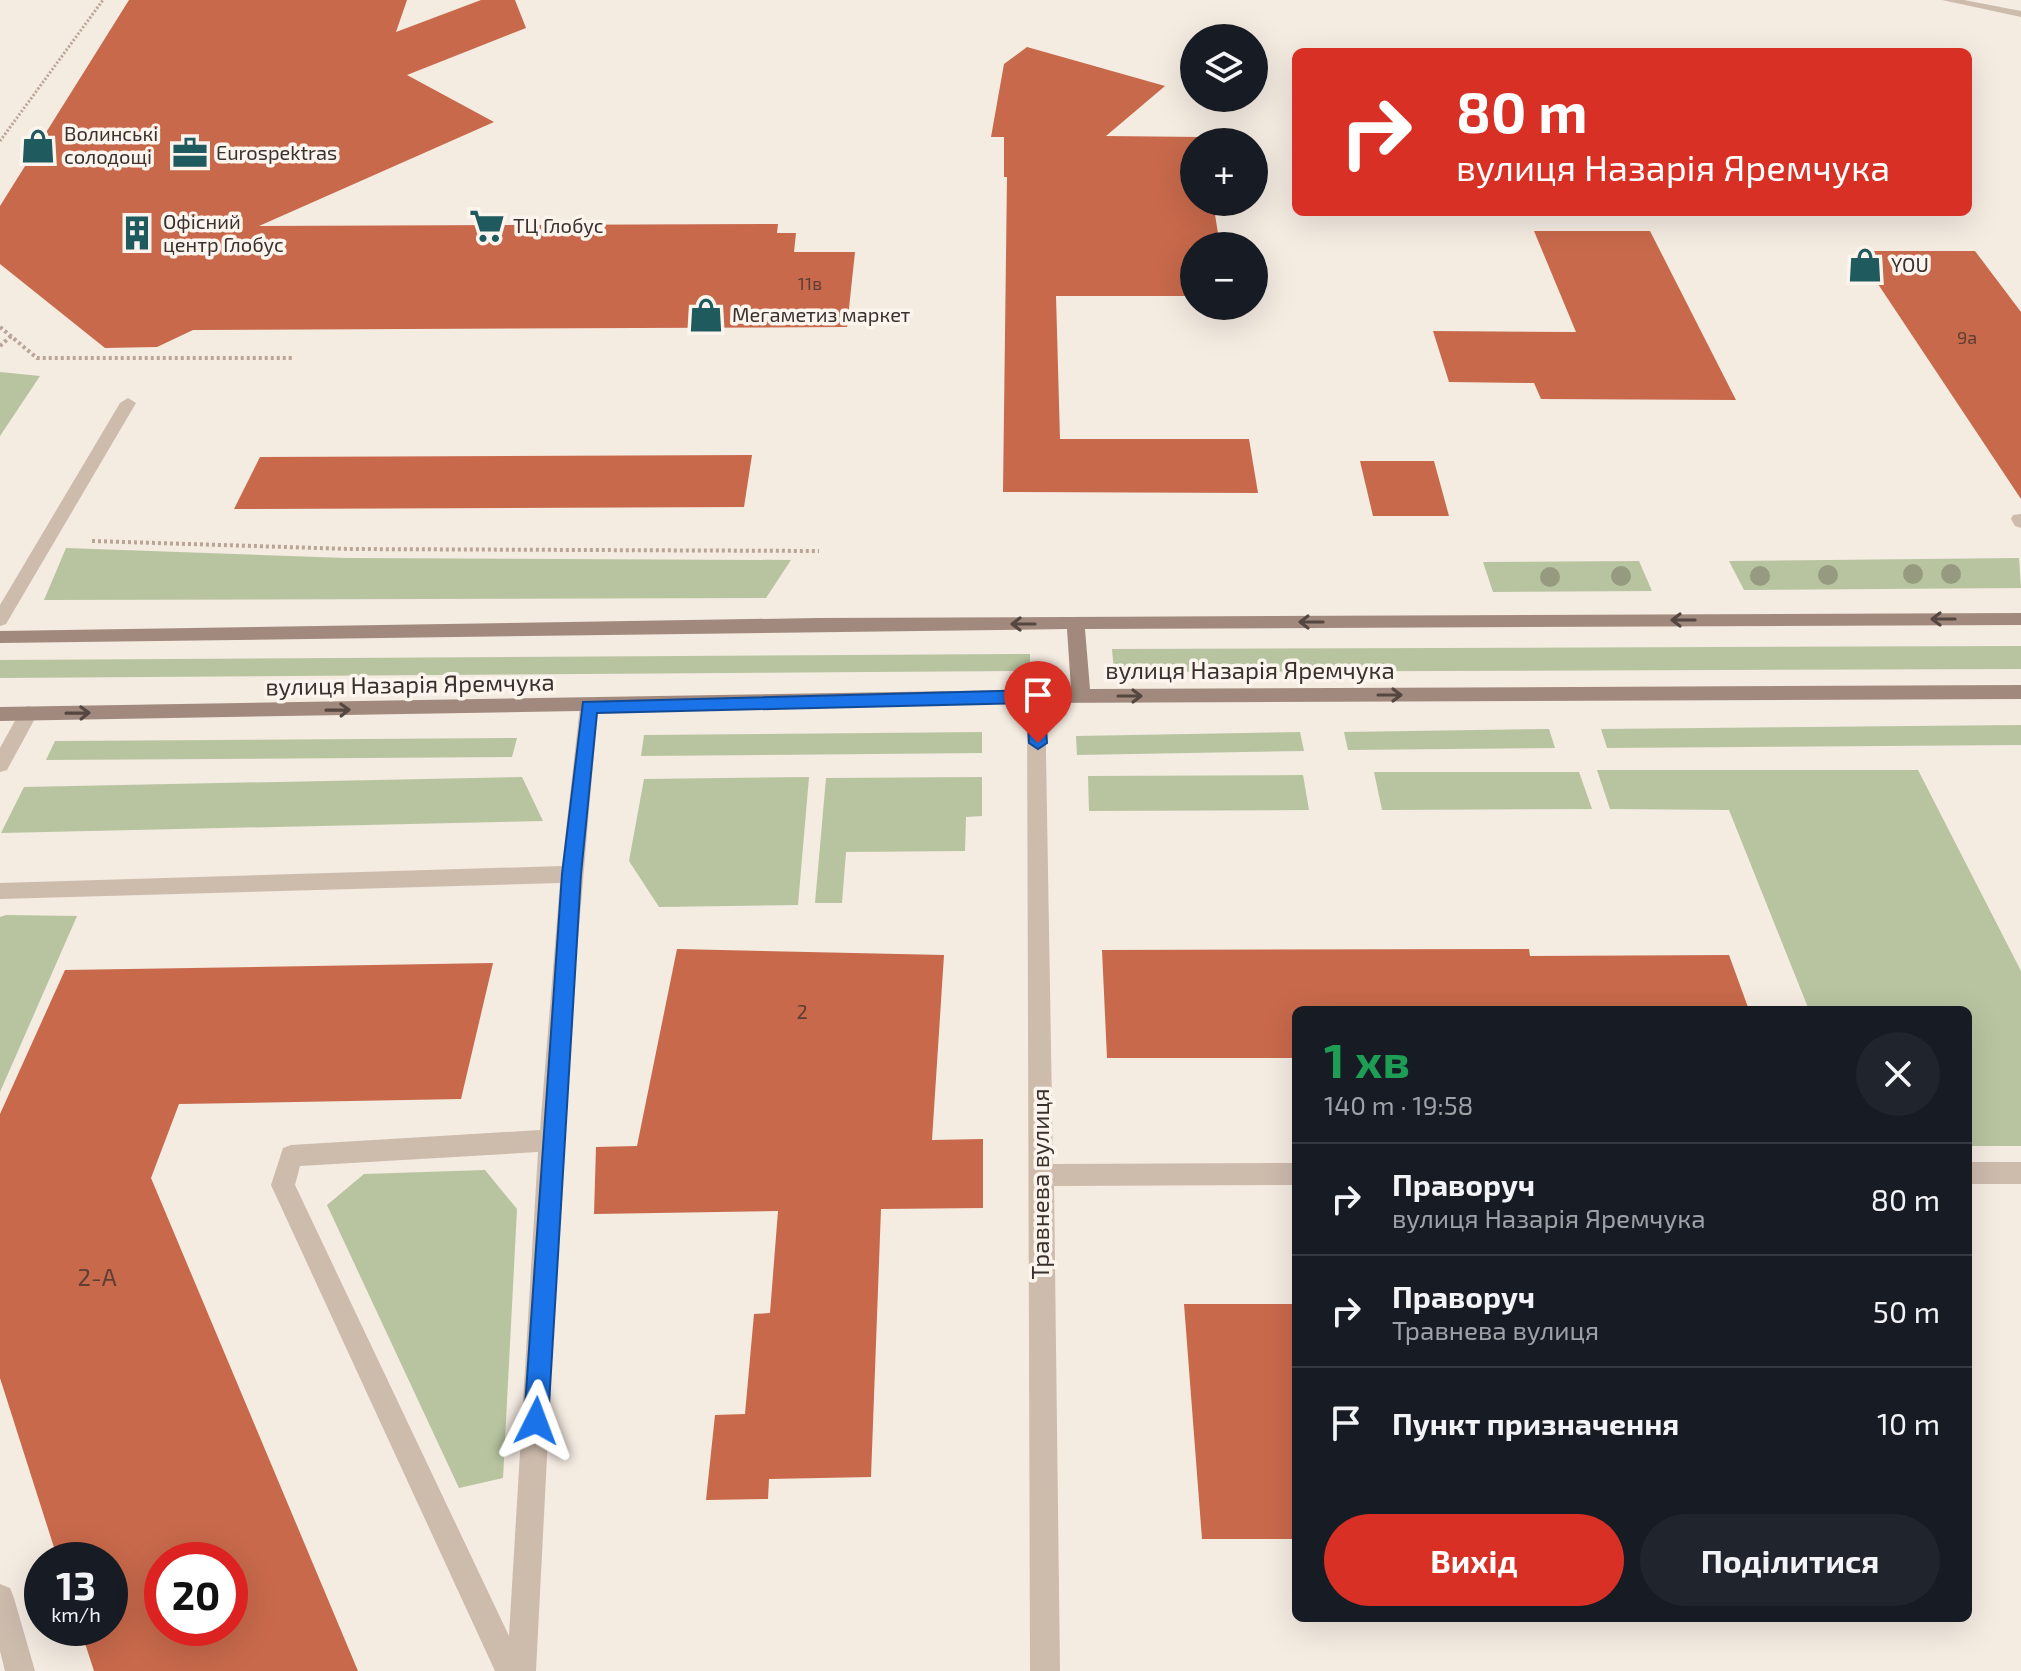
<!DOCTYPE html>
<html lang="uk">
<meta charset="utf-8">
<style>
body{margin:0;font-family:"Exo 2",sans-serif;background:#20242c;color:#f1f3f6;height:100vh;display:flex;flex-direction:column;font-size:30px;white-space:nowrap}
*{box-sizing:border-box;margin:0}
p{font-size:26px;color:#9ea1a6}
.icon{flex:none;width:44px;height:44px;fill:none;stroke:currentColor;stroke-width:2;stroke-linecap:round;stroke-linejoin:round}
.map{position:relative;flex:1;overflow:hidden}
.panel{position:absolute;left:1292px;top:1006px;width:680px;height:616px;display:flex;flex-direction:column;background:#171b24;border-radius:12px;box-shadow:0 8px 32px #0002}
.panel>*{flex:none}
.banner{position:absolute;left:1292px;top:48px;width:680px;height:168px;border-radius:12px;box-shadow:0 8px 32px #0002;background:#d93025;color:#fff;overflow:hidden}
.buttons{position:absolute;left:1180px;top:24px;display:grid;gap:16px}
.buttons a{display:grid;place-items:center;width:88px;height:88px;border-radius:50%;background:#171b24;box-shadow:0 8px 32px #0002;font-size:40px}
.speed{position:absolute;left:24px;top:1542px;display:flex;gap:16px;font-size:40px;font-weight:700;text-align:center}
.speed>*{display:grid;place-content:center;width:104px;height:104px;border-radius:50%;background:#171b24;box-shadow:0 8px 32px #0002;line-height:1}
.speed small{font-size:20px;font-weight:400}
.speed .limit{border:12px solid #d22;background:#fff;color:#111}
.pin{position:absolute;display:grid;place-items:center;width:68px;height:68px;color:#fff;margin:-82px -34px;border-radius:50% 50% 50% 0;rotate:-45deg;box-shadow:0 0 8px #0007}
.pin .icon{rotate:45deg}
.me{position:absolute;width:88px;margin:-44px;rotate:3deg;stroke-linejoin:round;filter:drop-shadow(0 0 6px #0008)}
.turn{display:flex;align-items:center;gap:28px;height:168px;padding:0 32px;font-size:36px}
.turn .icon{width:104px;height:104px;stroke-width:2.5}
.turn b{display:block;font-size:56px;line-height:68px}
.round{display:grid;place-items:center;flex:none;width:84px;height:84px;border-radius:42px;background:#20242c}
.overview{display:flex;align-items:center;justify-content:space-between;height:136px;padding:0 32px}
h1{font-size:48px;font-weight:700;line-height:60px;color:#1e9e55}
.button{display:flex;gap:16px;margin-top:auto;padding:16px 32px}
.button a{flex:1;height:92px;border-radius:48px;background:#d93025;color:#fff;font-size:32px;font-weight:700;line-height:92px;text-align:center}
.button a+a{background:#20242c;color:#f1f3f6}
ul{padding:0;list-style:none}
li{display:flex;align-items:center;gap:24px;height:112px;padding:0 32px;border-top:2px solid #363941}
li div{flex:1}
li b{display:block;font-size:30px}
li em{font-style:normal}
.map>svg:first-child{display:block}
</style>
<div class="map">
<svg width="2021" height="1671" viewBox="0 0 2021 1671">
<rect width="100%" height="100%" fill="#f4ebe1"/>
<!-- green -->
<g fill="#b8c4a0">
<polygon points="0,372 40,376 0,436"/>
<polygon points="66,548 346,558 791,560 766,598 44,600"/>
<polygon points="2019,558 2021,588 1744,590 1729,561"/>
<polygon points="1639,561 1652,591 1493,592 1483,562"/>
<polygon points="2021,646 2021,669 1114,672 1112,649"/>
<polygon points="1030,654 1030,671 0,678 0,660"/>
<polygon points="2021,725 2021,745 1607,748 1601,729"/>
<polygon points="1549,729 1555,748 1348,750 1344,732"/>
<polygon points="982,732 982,753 641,756 644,735"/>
<polygon points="1300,732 1304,751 1077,755 1076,736"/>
<polygon points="517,738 512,757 46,760 55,741"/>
<polygon points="1597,770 1918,770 2021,971 2021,1146 1968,1146 1968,1010 1809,1010 1729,810 1610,809"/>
<polygon points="1374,772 1579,772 1592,809 1382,810"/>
<polygon points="1303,775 1309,810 1089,811 1088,776"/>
<polygon points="522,777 543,821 1,833 24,787"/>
<polygon points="809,777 798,905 659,907 629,861 644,779"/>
<polygon points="982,777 982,816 966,817 965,851 846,852 842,903 815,903 826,778"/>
<polygon points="6,915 77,916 0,1092 0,917"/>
<polygon points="485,1170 517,1209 503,1478 459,1488 327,1205 364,1174"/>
</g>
<!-- building -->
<g fill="#c8694b" fill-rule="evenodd">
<polygon points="129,0 407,0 396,32 481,0 515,0 526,28 407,75 494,122 259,226 778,224 777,233 796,233 794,252 855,252 847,327 193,330 157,347 105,348 0,264 0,206"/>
<polygon points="1027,47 1165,86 1106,136 1202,137 1203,142 1194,142 1194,202 1213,202 1220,246 1194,246 1194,296 1056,296 1060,439 1249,439 1258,493 1003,492 1007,177 1004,177 1004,137 991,137 1004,64"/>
<polygon points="1534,231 1650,231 1736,400 1541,399 1534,383 1449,382 1433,331 1576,332"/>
<polygon points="1856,251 1975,251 2021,312 2021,499"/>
<polygon points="752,455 744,507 234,509 260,457"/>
<polygon points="1360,461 1434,461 1449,516 1373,516"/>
<polygon points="677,949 944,955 932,1140 983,1139 983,1208 881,1209 871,1477 769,1479 768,1499 706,1500 715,1415 745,1414 754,1314 770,1313 778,1211 594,1214 596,1147 637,1146"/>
<polygon points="1529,949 1530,956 1729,955 1749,1010 1296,1010 1296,1058 1107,1058 1102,950"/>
<path d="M493,963L461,1099L179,1104L151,1178L358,1671H94L80,1628H110V1560H58L0,1378V1114L65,970ZM162,1560H230V1628H162Z"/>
<polygon points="1184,1304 1296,1304 1296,1539 1202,1539"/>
</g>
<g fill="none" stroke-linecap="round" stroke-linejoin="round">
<!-- path-far1 -->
<polyline stroke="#b9a596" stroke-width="3" stroke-dasharray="2 2" stroke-linecap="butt" points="0,141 103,0"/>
<!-- path -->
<g stroke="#b9a596" stroke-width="4" stroke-dasharray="3 3" stroke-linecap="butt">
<polyline points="0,327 37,358 293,358"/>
<polyline points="0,346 11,336"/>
<polyline points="92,541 350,549 819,551"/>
</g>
<!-- lane -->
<g fill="#cdbbac" fill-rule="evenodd">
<polygon points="128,398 136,403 6,624 0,626 0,605 120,403"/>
<polygon points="2021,514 2021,528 2015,526 2011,519 2013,515"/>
<path d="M589,699L598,706L567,1067L536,1671H495L271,1185L283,1148L291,1145L540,1130L560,883L0,899V883L562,866L580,706ZM538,1152L509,1636L295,1185L300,1166Z"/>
<polygon points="29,706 38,713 7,770 0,772 0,748 22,708"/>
<polygon points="0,1584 10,1588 14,1598 35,1671 5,1671 0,1651"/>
</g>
<!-- street -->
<g fill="#cdbbac" fill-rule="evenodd">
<polygon points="1942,0 1964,0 2021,11 2021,17"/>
<polygon points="1036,689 1045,696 1053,1164 1296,1163 1296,1185 1054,1186 1060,1671 1030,1671 1027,696"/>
<rect x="1968" y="1162" width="53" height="22"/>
</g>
<!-- secondary -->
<polygon fill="#a18a7d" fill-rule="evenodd" points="2021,613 2021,625 1085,629 1090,689 2021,685 2021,699 1036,703 0,721 0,707 1071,689 1067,629 0,643 0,631 817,618"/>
</g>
<!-- trees -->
<g fill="#969b7f">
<circle cx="1913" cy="574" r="10"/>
<circle cx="1951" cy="574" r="10"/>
<circle cx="1828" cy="575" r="10"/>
<circle cx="1621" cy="576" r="10"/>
<circle cx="1760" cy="576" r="10"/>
<circle cx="1550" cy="577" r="10"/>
</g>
<!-- one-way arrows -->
<defs><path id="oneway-shaft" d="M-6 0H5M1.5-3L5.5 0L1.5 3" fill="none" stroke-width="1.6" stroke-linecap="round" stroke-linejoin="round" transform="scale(2)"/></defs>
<g stroke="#544640">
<use href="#oneway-shaft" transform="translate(1943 619) rotate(180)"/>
<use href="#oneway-shaft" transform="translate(1683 620) rotate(180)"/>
<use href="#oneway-shaft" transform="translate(1311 622) rotate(180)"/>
<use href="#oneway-shaft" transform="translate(1023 624) rotate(180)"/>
<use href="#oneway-shaft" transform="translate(1390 695)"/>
<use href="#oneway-shaft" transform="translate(1130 696)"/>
<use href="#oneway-shaft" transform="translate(338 710) rotate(-1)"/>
<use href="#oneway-shaft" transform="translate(78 713) rotate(-1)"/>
</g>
<!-- route -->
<polygon fill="#1a73e8" stroke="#114b97" stroke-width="2" points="1036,690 1044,696 1047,743 1038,749 1029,743 1027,703 597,713 581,874 548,1421 544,1429 536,1433 527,1429 524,1421 562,874 583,702"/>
<!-- icons -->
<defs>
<g id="shop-bare" transform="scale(2.76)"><path d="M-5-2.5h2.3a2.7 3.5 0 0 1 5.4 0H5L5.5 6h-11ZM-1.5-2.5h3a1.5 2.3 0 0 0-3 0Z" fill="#1f5a5e" stroke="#fbf5ee" stroke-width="2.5" paint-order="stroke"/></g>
<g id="office-bare" transform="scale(2.76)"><path d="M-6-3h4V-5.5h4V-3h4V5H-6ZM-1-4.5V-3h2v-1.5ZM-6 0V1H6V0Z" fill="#1f5a5e" stroke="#fbf5ee" stroke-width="2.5" paint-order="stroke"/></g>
<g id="supermarket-bare" transform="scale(2.76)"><path d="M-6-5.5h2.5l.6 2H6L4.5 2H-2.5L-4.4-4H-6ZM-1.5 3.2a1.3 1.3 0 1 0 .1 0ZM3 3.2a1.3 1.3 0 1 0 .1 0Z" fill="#1f5a5e" stroke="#fbf5ee" stroke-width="2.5" paint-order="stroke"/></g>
<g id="building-bare" transform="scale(2.76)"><path d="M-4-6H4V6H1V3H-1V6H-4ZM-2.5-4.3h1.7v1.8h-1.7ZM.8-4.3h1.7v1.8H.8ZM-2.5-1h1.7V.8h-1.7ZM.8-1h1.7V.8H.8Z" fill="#1f5a5e" stroke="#fbf5ee" stroke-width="2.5" paint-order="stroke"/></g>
</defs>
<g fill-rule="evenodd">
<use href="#shop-bare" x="38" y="146"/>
<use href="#office-bare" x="190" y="153"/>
<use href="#supermarket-bare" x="487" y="226"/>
<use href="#building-bare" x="137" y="233"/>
<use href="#shop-bare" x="1865" y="265"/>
<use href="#shop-bare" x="706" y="315"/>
</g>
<g text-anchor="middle" stroke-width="7" stroke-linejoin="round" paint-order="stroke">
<!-- far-number labels -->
<g font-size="18" fill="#5e3e33">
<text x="810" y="290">11в</text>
<text x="1967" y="344">9а</text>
</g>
<!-- far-poi labels -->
<g font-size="20" fill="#3b302b" stroke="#fbf5ee" text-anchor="start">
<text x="64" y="141">Волинські<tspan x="64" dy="23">солодощі</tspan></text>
<text x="216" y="160">Eurospektras</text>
<text x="163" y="229">Офісний<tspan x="163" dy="23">центр Глобус</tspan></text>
<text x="513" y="233">ТЦ Глобус</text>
<text x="1891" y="272">YOU</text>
<text x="732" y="322">Мегаметиз маркет</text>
</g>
<!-- number labels -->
<g font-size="20" fill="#5e3e33">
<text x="802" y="1019">2</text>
</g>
<!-- street labels -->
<g font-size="24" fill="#3b302b" stroke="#fbf5ee">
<text x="1250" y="679">вулиця Назарія Яремчука</text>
<text transform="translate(410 685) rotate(-1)" y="8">вулиця Назарія Яремчука</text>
<text transform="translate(1041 1184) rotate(-90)" y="8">Травнева вулиця</text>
</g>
<!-- near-number labels -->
<g font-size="24" fill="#5e3e33">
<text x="97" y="1286">2-А</text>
</g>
</g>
</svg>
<div class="buttons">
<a><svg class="icon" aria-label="layers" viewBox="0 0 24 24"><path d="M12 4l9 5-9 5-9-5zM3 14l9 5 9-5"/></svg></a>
<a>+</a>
<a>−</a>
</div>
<div class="speed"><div>13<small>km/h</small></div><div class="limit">20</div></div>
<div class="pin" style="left:1038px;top:743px;background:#d93025"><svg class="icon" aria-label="arrive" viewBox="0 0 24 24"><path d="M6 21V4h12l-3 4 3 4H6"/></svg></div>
<svg class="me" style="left:536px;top:1421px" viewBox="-20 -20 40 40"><path d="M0-17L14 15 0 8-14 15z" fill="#1a73e8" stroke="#fff" stroke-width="4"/></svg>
<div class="banner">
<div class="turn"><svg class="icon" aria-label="right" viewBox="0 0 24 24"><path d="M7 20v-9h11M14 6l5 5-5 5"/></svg><div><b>80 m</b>вулиця Назарія Яремчука</div></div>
</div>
<section class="panel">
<div class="overview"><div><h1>1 хв</h1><p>140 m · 19:58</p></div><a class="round"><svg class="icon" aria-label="close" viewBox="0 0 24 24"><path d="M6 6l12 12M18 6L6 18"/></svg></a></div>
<ul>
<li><svg class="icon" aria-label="right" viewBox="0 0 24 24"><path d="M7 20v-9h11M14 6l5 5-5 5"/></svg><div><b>Праворуч</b><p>вулиця Назарія Яремчука</p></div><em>80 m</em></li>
<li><svg class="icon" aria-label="right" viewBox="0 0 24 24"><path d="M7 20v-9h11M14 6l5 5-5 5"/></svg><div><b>Праворуч</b><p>Травнева вулиця</p></div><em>50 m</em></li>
<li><svg class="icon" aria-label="arrive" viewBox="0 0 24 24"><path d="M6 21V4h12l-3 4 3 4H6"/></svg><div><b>Пункт призначення</b></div><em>10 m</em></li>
</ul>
<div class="button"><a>Вихід</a><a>Поділитися</a></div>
</section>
</div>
